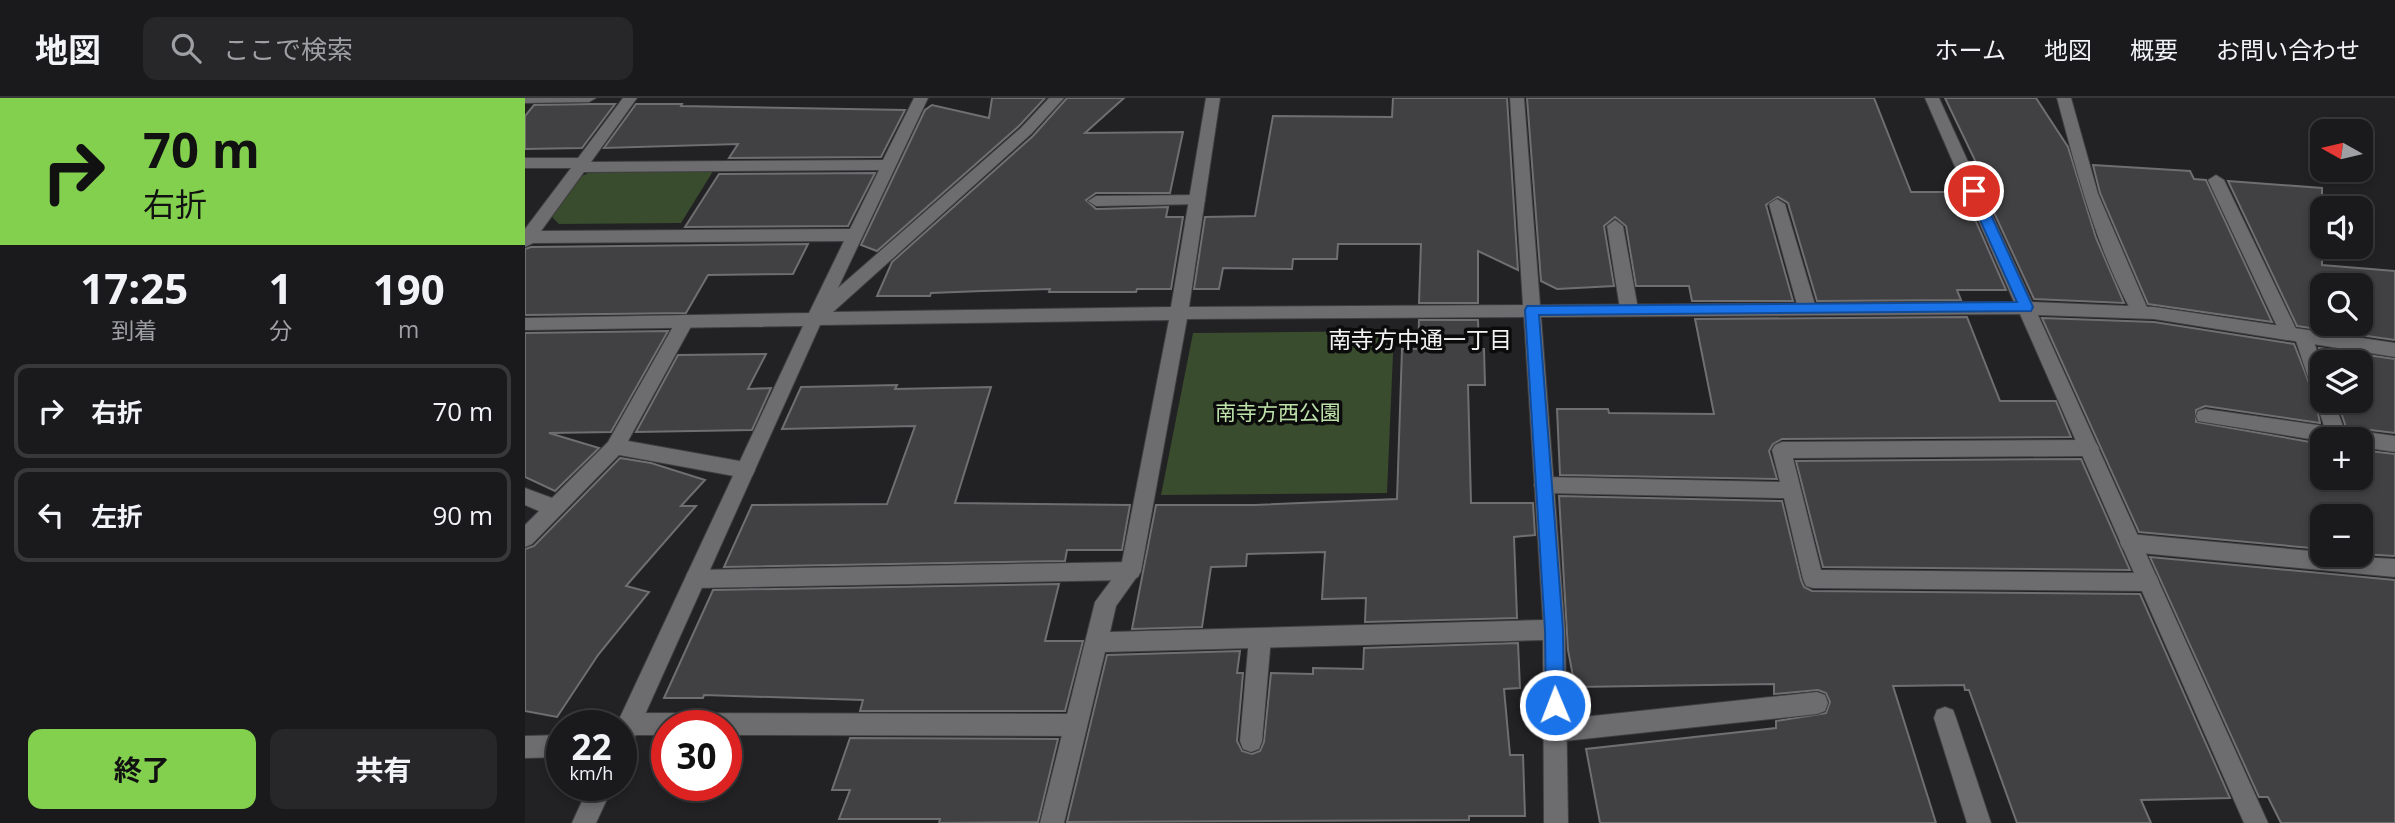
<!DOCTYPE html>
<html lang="ja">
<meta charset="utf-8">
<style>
body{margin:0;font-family:"Open Sans","Noto Sans JP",sans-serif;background:#272628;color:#f1f3f6;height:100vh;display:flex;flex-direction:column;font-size:26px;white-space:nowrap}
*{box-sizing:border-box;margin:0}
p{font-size:23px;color:#9fa0a3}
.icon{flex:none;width:38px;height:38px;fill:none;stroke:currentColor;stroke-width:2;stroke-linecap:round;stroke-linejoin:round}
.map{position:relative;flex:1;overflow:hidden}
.panel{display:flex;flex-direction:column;background:#1a191b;width:525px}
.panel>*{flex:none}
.guide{background:#83d04e;color:#111;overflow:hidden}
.needle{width:46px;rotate:278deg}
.tools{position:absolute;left:1785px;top:21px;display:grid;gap:14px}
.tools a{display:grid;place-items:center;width:63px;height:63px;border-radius:14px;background:#1a191b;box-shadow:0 4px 10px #0003,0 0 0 2px #38383a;font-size:35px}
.speed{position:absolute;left:21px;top:612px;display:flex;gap:14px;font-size:35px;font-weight:700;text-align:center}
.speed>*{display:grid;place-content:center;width:91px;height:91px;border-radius:50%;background:#1a191b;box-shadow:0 4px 10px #0003,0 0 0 2px #38383a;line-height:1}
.speed small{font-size:18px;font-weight:400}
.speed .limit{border:10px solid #d22;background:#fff;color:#111}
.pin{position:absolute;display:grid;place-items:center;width:60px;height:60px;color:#fff;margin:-30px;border:4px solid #fff;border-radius:50%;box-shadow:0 2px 7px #0007}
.me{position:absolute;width:77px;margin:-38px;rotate:359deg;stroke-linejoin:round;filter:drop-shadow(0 0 5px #0008)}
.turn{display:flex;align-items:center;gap:24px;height:147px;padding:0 28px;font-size:32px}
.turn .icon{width:91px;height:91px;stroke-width:2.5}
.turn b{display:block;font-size:49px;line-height:60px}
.eta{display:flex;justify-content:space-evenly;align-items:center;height:119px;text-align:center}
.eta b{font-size:42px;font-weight:700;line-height:49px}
.action{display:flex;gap:14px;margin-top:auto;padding:14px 28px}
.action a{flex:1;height:80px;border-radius:14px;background:#83d04e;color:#111;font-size:28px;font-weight:700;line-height:80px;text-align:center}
.action a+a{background:#272628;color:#f1f3f6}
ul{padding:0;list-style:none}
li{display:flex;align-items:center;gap:21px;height:94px;margin:0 14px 10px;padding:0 14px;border:4px solid #38383a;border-radius:14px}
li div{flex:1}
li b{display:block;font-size:26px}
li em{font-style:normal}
header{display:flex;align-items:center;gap:42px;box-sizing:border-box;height:98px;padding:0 35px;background:#1a191b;border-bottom:2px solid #38383a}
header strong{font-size:33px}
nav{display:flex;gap:38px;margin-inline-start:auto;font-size:24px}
.search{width:490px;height:63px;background:#272628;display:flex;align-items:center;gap:18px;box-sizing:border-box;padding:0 24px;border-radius:14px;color:#9fa0a3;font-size:26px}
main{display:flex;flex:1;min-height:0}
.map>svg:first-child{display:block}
</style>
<header>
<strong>地図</strong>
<div class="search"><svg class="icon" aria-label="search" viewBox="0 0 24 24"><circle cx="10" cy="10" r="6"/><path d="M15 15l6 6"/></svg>ここで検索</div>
<nav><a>ホーム</a><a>地図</a><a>概要</a><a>お問い合わせ</a></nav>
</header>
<main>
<section class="panel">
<div class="guide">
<div class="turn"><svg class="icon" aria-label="right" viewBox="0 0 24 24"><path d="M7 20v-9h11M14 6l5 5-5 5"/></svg><div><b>70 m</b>右折</div></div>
</div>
<div class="eta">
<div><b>17:25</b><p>到着</p></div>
<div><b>1</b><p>分</p></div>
<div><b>190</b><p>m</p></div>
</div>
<ul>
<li><svg class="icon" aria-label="right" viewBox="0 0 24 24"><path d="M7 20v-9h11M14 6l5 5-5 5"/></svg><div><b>右折</b></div><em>70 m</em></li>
<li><svg class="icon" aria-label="left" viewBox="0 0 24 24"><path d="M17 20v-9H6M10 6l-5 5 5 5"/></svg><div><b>左折</b></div><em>90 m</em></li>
</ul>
<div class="action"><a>終了</a><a>共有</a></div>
</section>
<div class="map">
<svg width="1870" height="725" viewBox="0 0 1870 725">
<rect width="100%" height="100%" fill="#222124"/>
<!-- green -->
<g fill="#394c2e">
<polygon points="190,70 156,125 34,126 27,119 57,78 71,71"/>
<polygon points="869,233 862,395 636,397 668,235"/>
</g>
<!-- building -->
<g fill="#414042" stroke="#6f6e71" stroke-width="2" fill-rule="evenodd">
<polygon points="467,0 520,0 494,28 352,153 336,147 400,12 407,7 464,20"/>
<polygon points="542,0 599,0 560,35 658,34 645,95 571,95 561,102 571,111 643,109 641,119 658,119 646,191 612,191 611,194 524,194 525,191 457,193 406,195 405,198 352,198 367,164 508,38"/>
<polygon points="868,0 982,0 993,172 953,153 953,205 894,205 896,146 813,146 812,161 768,161 767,171 698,170 694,191 669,191 680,119 730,118 748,18 867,19"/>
<polygon points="1002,0 1349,0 1386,94 1438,94 1481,192 1432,192 1436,202 1292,203 1263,105 1253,99 1241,107 1268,203 1167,203 1164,188 1111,188 1101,128 1090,119 1079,128 1089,188 1032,191 1016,183"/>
<polygon points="1420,0 1511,0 1543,49 1571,140 1599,205 1509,201 1459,93 1463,93 1457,81 1459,81"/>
<polygon points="67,6 90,6 57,50 0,51 0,18 9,7"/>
<polygon points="111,6 157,6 156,8 380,12 356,59 204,60 213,46 79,50"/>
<polygon points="1568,67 1665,73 1669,81 1681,82 1747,224 1623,206 1575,95"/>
<polygon points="350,75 323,128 160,129 194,76"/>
<path d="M1703,83L1797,90V167L1870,173V242L1772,228ZM1797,187H1836V226H1797Z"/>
<polygon points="283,146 268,176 183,177 161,215 0,217 0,151 6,149"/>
<polygon points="1442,219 1475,303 1531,303 1546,339 1257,341 1248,346 1244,353 1252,381 1035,377 1032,311 1083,311 1084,315 1189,316 1170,221"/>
<polygon points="1517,220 1629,224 1769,246 1790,300 1795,325 1680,308 1671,312 1671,324 1797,346 1797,380 1836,380 1836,352 1870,356 1870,458 1836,456 1836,418 1797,418 1797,451 1614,434"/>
<polygon points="894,222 953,222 954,251 959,251 960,287 943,287 946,405 1008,405 1010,437 989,439 992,520 840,524 841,500 797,501 800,454 722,456 721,468 686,469 677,529 607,531 631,407 730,407 872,401 877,251 893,251"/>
<polygon points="143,233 86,334 24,335 74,350 30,393 0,379 0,235"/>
<polygon points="1794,250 1870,261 1870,335 1821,329 1812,303 1836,303 1836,264 1799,264"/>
<polygon points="241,256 223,291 246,290 227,332 111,334 153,257"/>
<polygon points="372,287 370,291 466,289 430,405 605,407 597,452 542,452 540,463 199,469 227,407 362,406 390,328 257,331 276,289"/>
<polygon points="95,360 126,365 180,382 156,408 171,408 101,488 124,494 73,557 32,619 0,613 0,451 9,448"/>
<polygon points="1556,361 1605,472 1298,469 1271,363"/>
<polygon points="1034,398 1257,403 1276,482 1279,489 1287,493 1615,496 1705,700 1616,702 1626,725 1492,725 1444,592 1440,592 1439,587 1368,588 1411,725 1075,725 1061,651 1251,630 1251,623 1301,615 1305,604 1301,595 1293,592 1249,596 1249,586 1050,589 1043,552"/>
<polygon points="1625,459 1870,482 1870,725 1756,725 1743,699 1734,699"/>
<polygon points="534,486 520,543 558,543 540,613 335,613 338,602 179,597 178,600 139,600 188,492"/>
<polygon points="993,545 995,590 979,591 985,657 998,657 1000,718 944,718 944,722 542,724 582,557 715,553 712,575 718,575 712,643 717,653 727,656 735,653 739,644 746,575 788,576 788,570 838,571 839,550"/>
<polygon points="325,640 533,641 513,724 414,725 415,721 314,721 325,692 307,692"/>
</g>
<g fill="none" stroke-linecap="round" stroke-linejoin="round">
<!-- service casing -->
<g stroke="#3f3e40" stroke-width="2">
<g id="service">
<path d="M1532,0H1546L1573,96L1624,214L1621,218H1609C1571,150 1552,75 1532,0Z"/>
<polygon points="1691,77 1699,82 1772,233 1784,233 1787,238 1797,268 1797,303 1809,303 1819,331 1870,338 1870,354 1836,349 1836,341 1797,343 1673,323 1671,318 1673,313 1680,311 1799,328 1791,303 1793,300 1788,294 1770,240 1758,240 1755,235 1683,82"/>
<polygon points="672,97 678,98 680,102 678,106 571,108 563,103 571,98"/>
<polygon points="1252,101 1260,106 1291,210 1288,214 1276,214 1273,210 1244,106"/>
<polygon points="1090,122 1098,128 1113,211 1110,215 1098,215 1095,211 1082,128"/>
<polygon points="160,217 166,218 169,223 103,343 220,364 227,366 230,372 227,378 220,380 94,357 7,446 0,449 0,427 14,413 0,407 0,390 27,400 83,344 154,218"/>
<polygon points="1564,342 1571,345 1574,350 1571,355 1564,358 1268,360 1296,472 1624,475 1631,477 1634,484 1631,491 1624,493 1288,490 1281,488 1278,481 1259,400 1019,395 1012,393 1009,387 1012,381 1019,379 1255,384 1247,352 1250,347 1257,344"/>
<polygon points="1605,436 1797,454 1797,457 1870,461 1870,479 1605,454 1598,451 1595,445 1598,439"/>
<polygon points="606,464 613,467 616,473 613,479 606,482 170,490 163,488 160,481 163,474 170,472"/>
<polygon points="735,530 743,533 746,540 737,643 734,651 726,654 718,651 715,643 724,540 727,533"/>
<polygon points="1292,594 1300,597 1303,605 1300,613 1292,616 1030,644 1022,641 1019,633 1022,625 1030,622"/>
<polygon points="1420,609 1428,612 1431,620 1466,725 1442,725 1409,620 1412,612"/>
<polygon points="104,615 551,616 559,619 562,627 559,635 551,638 201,637 201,628 142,628 142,637 104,637 96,634 96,628 93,626 96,618"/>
</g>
</g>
<!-- minor casing -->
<g stroke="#3f3e40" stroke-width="2">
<g id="minor">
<polygon points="0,0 71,0 64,4 0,5"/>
<path d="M98,0H112L66,64L358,62L389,0H403L313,190L496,30L524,0H539L506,36L308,214L646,209L681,0H695L664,209L998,207L985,0H999L1015,207L1489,204L1400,0H1414L1507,204L1629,209L1870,245V259L1629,221L1513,217L1743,725H1719L1495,216L1016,219L1040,532L1043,725H1019L1018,542L580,554L539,725H515L570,504L596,469L644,222L295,227L104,652L96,655V628H91L278,228L0,232V220L284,215L319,143L8,145L0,149V131L46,70H0V60H53ZM354,72L325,131L16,133L59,74ZM999,219L1018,522L585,534L591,508L616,473L662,221Z"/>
<polygon points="37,637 37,659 0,660 0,638"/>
<polygon points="64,688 88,688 71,725 47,725"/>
</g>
</g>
<!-- service -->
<use href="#service" fill="#6d6c6f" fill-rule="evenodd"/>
<!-- minor -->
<use href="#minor" fill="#6d6c6f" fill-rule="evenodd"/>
</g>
<!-- route -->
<polygon fill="#1a73e8" stroke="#114b97" stroke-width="2" points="1449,89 1455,93 1508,209 1506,213 1014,217 1038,532 1039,607 1037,614 1030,616 1023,614 1021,607 1020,532 1000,212 1002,208 1492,204 1442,93"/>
<g text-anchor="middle" stroke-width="7" stroke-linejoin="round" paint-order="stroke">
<!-- park labels -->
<g font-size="21" fill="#bde2a9" stroke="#0c0b0c">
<text x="753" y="322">南寺方西公園</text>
</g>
<!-- neighbourhood labels -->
<g font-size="23" fill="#f3f3f4" stroke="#0c0b0c">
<text x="895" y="250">南寺方中通一丁目</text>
</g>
</g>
</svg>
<div class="tools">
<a><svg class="needle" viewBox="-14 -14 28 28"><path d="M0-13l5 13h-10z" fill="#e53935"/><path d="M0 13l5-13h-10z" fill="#9fa0a3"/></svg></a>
<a><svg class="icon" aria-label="sound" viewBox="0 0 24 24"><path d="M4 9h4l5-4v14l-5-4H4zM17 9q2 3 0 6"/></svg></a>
<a><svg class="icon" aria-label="search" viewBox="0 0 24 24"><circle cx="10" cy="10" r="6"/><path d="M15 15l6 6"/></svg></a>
<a><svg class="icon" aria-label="layers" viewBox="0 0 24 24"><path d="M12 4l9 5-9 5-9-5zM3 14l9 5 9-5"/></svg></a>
<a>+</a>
<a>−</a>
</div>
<div class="speed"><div>22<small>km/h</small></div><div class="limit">30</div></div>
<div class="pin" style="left:1449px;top:93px;background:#d93025"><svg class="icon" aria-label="arrive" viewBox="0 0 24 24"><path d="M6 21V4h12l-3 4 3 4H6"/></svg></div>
<svg class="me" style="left:1030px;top:607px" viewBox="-20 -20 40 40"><circle r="17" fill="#1a73e8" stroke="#fff" stroke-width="3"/><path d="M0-11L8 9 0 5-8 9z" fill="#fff"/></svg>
</div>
</main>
